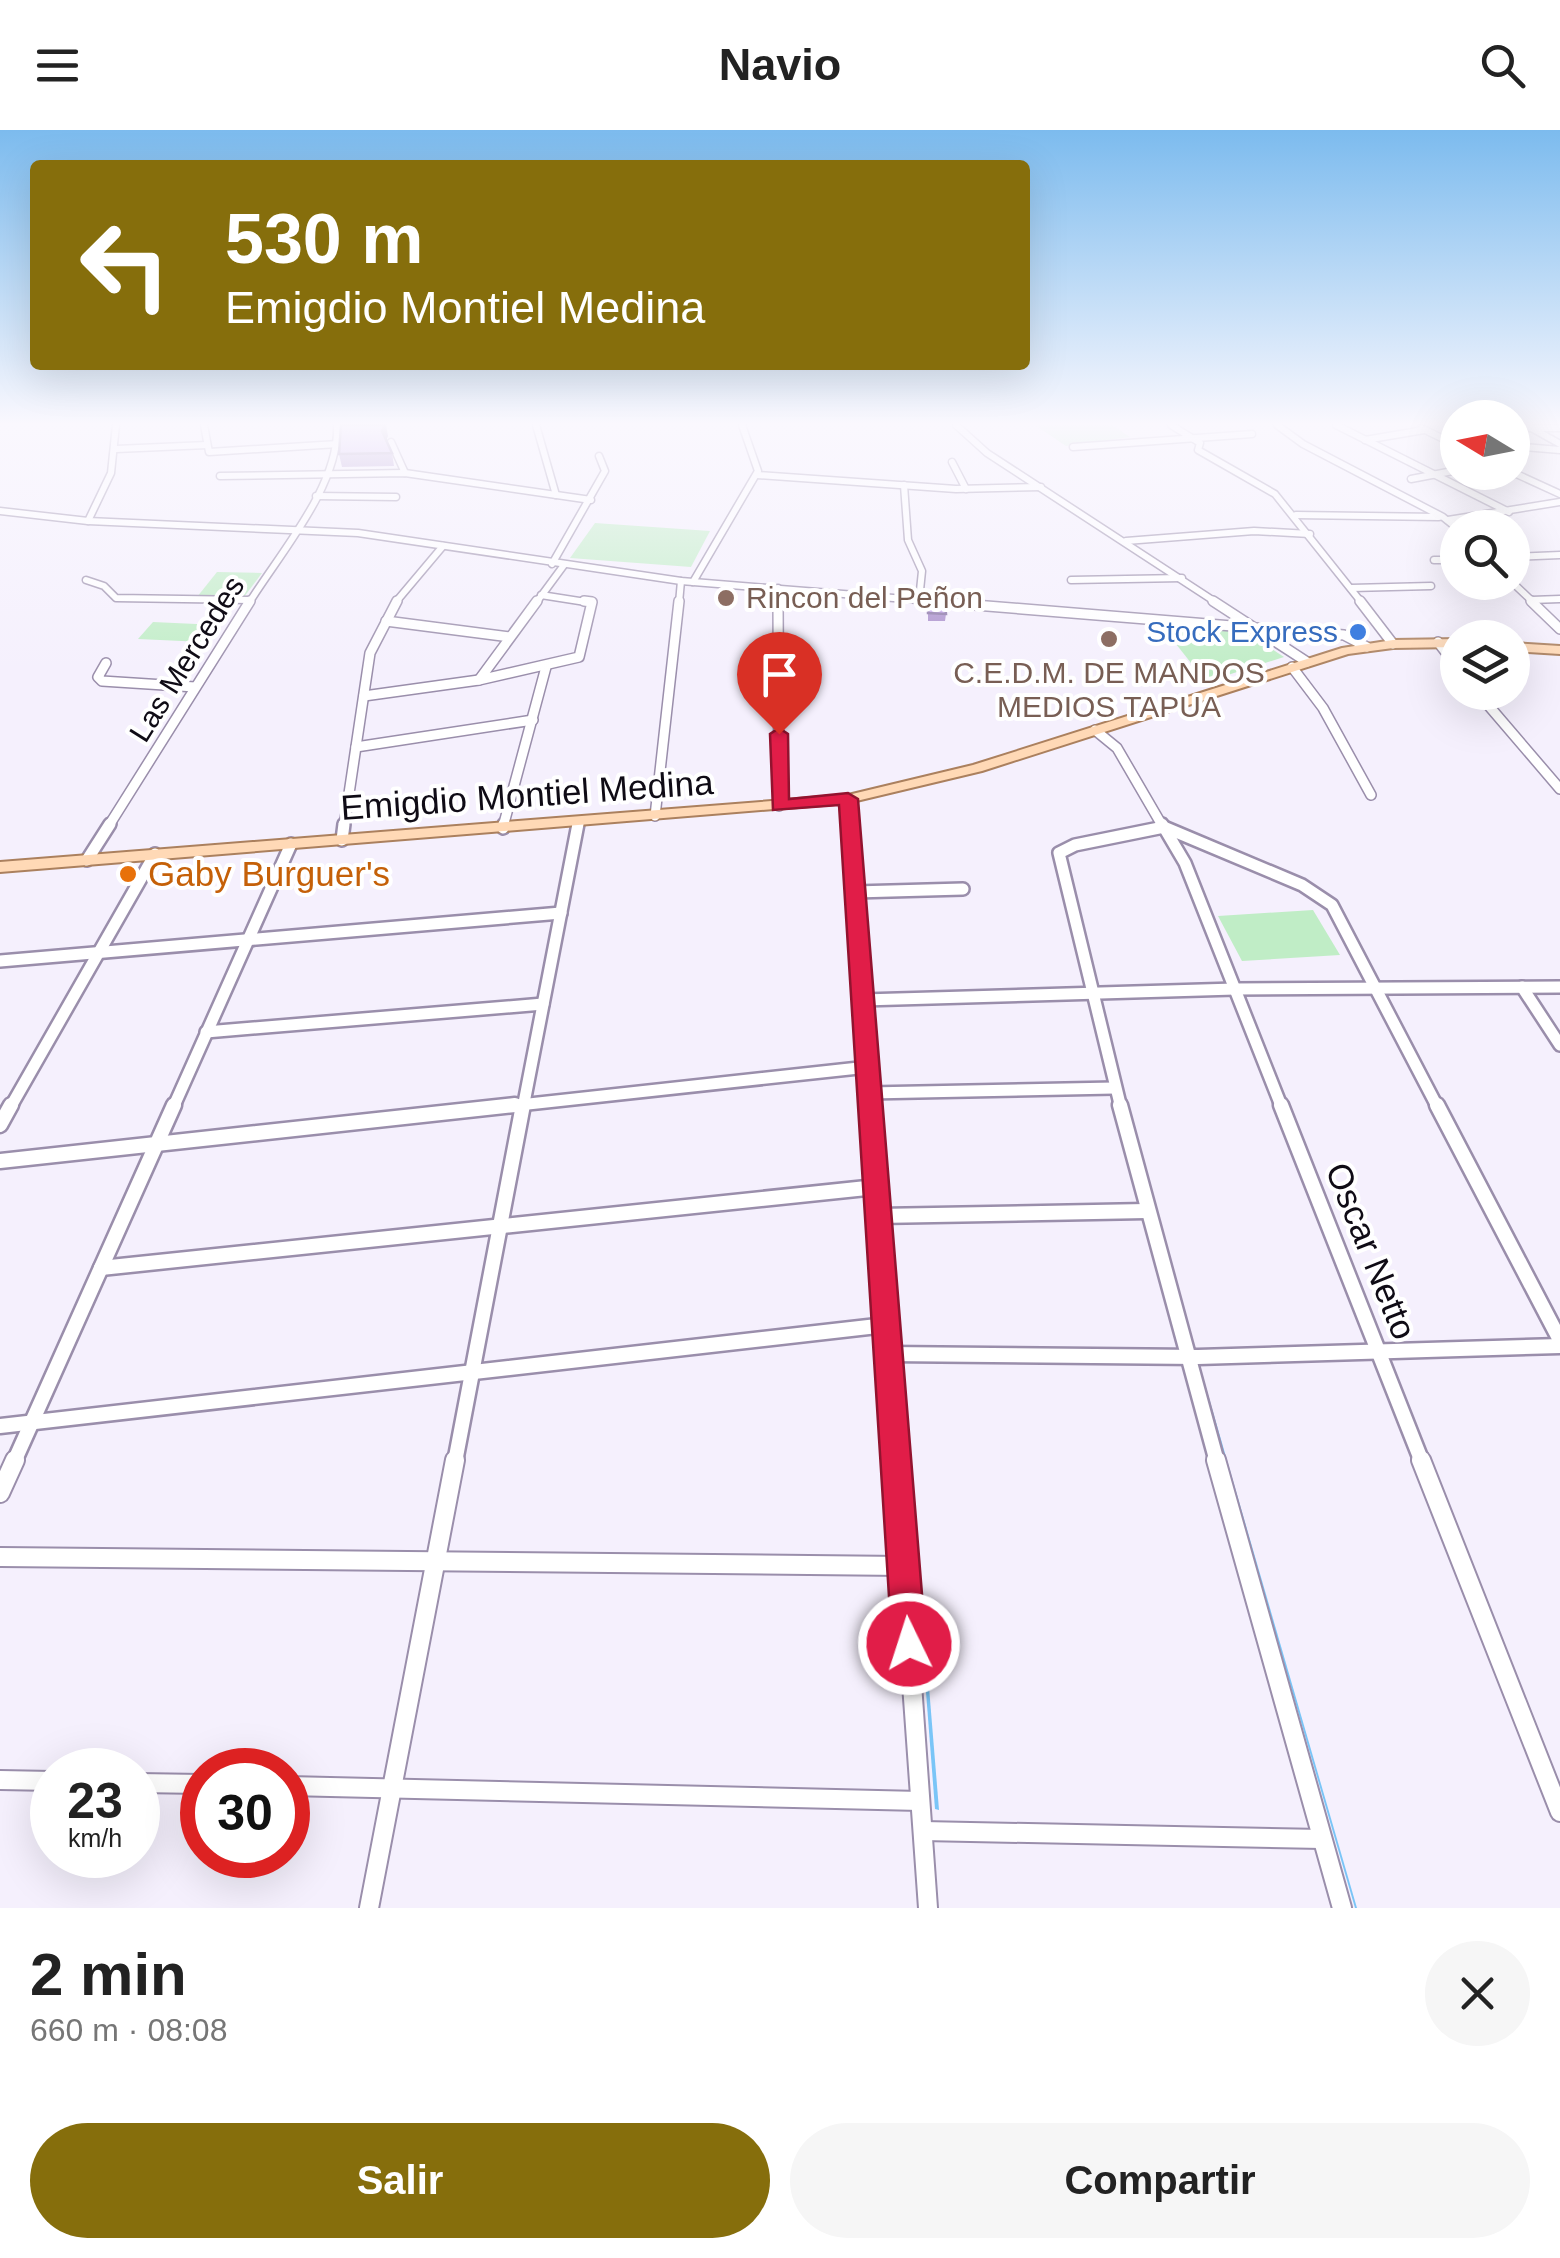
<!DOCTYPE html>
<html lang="es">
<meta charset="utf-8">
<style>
body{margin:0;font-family:Arial,sans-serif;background:#f6f6f6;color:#222;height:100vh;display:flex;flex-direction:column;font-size:38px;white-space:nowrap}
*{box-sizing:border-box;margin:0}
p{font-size:32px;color:#767676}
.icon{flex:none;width:55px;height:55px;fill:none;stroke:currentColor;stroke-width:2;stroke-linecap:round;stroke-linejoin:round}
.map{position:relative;height:1778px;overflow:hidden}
.details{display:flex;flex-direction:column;background:#fff;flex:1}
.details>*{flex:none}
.hud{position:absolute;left:30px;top:30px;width:1000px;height:210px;border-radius:10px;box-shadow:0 10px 40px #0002;background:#866e0c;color:#fff;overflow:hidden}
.needle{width:65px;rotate:280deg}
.controls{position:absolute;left:1440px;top:270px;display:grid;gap:20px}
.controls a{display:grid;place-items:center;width:90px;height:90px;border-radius:50%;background:#fff;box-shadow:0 10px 40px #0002;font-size:50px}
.speed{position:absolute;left:30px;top:1618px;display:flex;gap:20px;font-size:50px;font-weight:700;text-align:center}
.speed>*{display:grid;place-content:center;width:130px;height:130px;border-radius:50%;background:#fff;box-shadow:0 10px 40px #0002;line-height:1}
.speed small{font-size:25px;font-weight:400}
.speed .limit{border:15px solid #d22;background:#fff;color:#111}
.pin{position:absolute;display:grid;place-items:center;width:85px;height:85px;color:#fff;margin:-102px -42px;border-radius:50% 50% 50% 0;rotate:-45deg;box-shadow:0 0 10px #0007}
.pin .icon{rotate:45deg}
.me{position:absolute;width:110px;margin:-55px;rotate:356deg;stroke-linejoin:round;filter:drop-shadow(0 0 8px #0008)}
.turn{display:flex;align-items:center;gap:35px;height:210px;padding:0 30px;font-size:45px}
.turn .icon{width:130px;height:130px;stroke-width:2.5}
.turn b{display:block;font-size:70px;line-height:85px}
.round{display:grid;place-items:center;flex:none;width:105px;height:105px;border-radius:52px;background:#f6f6f6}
.head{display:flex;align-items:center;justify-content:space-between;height:170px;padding:0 30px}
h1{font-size:60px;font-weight:600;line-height:75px}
.action{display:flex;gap:20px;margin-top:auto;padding:20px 30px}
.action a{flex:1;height:115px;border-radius:60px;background:#866e0c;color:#fff;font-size:40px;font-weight:600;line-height:115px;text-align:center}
.action a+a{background:#f6f6f6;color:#222}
header{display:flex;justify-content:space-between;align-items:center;height:130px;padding:0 30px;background:#fff;font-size:45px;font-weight:600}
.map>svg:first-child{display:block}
</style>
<header><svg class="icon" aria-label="menu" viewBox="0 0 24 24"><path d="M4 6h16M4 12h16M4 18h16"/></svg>Navio<svg class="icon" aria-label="search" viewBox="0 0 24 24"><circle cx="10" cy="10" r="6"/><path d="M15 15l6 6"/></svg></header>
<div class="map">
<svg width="1560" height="1778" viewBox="0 0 1560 1778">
<rect width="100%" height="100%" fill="#f5f0fd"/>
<!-- green -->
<g fill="#c0edc6">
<polygon points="1035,295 1112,295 1130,307 1066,316"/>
<polygon points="595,393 710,401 691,437 570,428"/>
<polygon points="217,442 262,443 244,467 197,467"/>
<polygon points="153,492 218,495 204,512 138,509"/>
<polygon points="1161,495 1248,503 1284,527 1206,552"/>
<polygon points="1313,780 1340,825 1242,831 1218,786"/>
</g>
<!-- water -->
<g fill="#7ac5f7">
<polygon points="901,1237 903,1237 939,1680 935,1679"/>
<polygon points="1198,1237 1200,1237 1357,1778 1355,1778"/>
</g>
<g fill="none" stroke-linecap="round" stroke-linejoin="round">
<!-- street-far4 casing -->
<g stroke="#9a8eab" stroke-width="9">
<g id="street-far4">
<polyline points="204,295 209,322 338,314"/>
<polyline points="536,295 556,365"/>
<polyline points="956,295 987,323 1217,473"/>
<polyline points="1171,295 1200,313 1198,320 1275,364 1362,473"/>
<polyline points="1277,295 1303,314 1443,387 1458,399"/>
<polyline points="1336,295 1509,382"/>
<polyline points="1526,295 1560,314"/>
<polyline points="1421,298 1458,316"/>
<polyline points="1529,298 1560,298"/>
<polyline points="1365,310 1424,300"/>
<polyline points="391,312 405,343"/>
<polyline points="1512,316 1560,320"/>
<polyline points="1073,317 1252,304"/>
<polyline points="116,319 207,315"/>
<polyline points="952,332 966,359"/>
<polyline points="1512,342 1560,364"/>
<polyline points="757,345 956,359 1041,357"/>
<polyline points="220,346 405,343 591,370"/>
<polyline points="1411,349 1458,340"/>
<polyline points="904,355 908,410 922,441 919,470"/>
<polyline points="316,366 396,367"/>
<polyline points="0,381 88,391 358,403 681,451 956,473"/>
<polyline points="1296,385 1439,387"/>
<polyline points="1448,390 1560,372"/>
<polyline points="88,391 111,343 116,295"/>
<polyline points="1126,411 1254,401 1310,404"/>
<polyline points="1512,427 1560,425"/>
<polyline points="1434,430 1458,430"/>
<polyline points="552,434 605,341 599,326"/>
<polyline points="86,450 104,456 116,468 250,470"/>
<polyline points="1071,450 1182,448"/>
<polyline points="693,452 758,341 742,295"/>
<polyline points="1512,452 1534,473"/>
<polyline points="778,458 778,473"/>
<polyline points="1351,458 1431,456"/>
<polyline points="541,465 592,473"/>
<polyline points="1531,470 1560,469"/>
<path d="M249,473C280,423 340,355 337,295"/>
<polyline points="395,473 443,416"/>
<polyline points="536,473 564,435"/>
<polyline points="679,473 681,451"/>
</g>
</g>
<!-- street-far3 casing -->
<g stroke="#9a8eab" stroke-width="12">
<g id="street-far3">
<polyline points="778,471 779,676"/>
<polyline points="925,471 1344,505 1367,517"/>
<polyline points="1213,471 1307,532"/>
<polyline points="1360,471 1393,514"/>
<polyline points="1531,471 1560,499"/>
<polyline points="386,491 510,507"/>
<polyline points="1438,512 1458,538"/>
<polyline points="106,533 98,547 102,551 195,557"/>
<polyline points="1292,537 1323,578 1371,665"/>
<polyline points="479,550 537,471"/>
<polyline points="1477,562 1560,659"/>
<polyline points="364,566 479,550 579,527 592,472 584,471"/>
<polyline points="1095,600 1117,618 1163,697"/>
<polyline points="356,617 533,590"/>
<polyline points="848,669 850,697"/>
<polyline points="655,686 679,471"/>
<polyline points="108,697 250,471"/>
<polyline points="344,697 370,523 397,471"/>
<polyline points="503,697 546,537"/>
<polyline points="577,697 578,692"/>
</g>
</g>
<!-- street-far2 casing -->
<g stroke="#9a8eab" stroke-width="16">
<g id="street-far2">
<polyline points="850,694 870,978"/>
<polyline points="1162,694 1185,733 1282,978"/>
<polyline points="503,698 504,694"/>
<polyline points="342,710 344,694"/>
<polyline points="87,730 110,694"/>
<polyline points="855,762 963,759"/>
<polyline points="0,831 561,783"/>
<polyline points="1522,857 1560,915"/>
<polyline points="863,870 1235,859 1560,857"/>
<polyline points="206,902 543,874"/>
<polyline points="869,963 1114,958"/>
<polyline points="10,978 155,724"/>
<polyline points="173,978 291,714"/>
<polyline points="492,978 868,937"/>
<polyline points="523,978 578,694"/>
<polyline points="1121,978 1059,723 1075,715 1164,697 1302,755 1332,775 1438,978"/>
</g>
</g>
<!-- street-far1 casing -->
<g stroke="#9a8eab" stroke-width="19">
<g id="street-far1">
<polyline points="870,975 896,1332"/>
<polyline points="1120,975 1217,1332"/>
<polyline points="1281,975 1422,1332"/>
<polyline points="1437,975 1560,1210"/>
<polyline points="0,995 11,975"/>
<polyline points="0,1031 515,975"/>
<polyline points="878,1086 1146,1081"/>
<polyline points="101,1138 876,1057"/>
<polyline points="888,1224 1198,1227 1560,1216"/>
<polyline points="0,1296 886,1195"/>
<polyline points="14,1332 174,975"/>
<polyline points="455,1332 523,975"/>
</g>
</g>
<!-- street casing -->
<g stroke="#9a8eab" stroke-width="22">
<g id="street">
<polyline points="896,1330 928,1778"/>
<polyline points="1216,1330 1342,1778"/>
<polyline points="1421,1330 1560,1682"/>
<polyline points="0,1363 15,1330"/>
<polyline points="0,1427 903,1436"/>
<polyline points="0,1650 52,1651"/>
<polyline points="138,1653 202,1654"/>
<polyline points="288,1656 920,1671"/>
<polyline points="923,1701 1322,1709"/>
<polyline points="369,1778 455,1330"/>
</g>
</g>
<!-- primary casing -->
<g stroke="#ab805e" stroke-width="4">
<g id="primary">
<polygon points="1458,509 1458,517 1393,518 1348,524 982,641 848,673 0,742 0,732 848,665 973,635 1342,518 1393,510"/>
<polygon points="1512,513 1560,516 1560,524 1512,521"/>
</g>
</g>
<!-- street-far4 -->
<use href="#street-far4" stroke="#fff" stroke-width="6"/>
<!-- street-far3 -->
<use href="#street-far3" stroke="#fff" stroke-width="9"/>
<!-- street-far2 -->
<use href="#street-far2" stroke="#fff" stroke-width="11"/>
<!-- street-far1 -->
<use href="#street-far1" stroke="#fff" stroke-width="14"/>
<!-- street -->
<use href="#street" stroke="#fff" stroke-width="18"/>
<!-- primary -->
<use href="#primary" fill="#ffd9b6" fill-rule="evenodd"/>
</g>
<!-- wall -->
<g fill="#a98ecb">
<polygon points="388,306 386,310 392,323 394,336 342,337 339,324"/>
<polygon points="928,472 946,484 945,491 928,491"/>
</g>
<!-- shaded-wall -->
<polygon fill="#8974a5" points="385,295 386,295 388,306 384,314 382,301"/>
<!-- building -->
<g fill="#c4a5ec" stroke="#8974a5" stroke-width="2.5">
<polygon points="341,295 385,295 382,301 392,323 339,324"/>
<polygon points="928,472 945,473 946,484 928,483"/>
</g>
<!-- sky -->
<linearGradient id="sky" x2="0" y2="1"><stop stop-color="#7cbbee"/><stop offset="0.54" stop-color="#faf8fe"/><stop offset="1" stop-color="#faf8fe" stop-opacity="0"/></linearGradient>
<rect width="1560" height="544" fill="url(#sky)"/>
<!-- route -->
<polygon fill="#e11d48" stroke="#92132f" stroke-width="2.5" points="779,598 788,604 789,669 848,663 858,669 926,1514 921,1526 909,1531 897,1526 892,1514 839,675 773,680 770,604"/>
<!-- markers -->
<g fill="#8d6e63" stroke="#fff" stroke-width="4">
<circle cx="726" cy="468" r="10"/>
<circle cx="1109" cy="509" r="10"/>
</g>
<circle fill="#3f7fe0" stroke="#fff" stroke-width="4" cx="1358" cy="502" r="10"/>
<circle fill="#e8710a" stroke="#fff" stroke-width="4" cx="128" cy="744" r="10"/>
<g text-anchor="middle" stroke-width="8" stroke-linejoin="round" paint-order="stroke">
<!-- far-education labels -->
<g font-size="30" fill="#785e54" stroke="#fff" text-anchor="start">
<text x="746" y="478">Rincon del Peñon</text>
<text x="1109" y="553" text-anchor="middle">C.E.D.M. DE MANDOS<tspan x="1109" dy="34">MEDIOS TAPUA</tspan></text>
</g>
<!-- far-shop labels -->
<g font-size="30" fill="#366cbe" stroke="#fff" text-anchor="end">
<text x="1338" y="512">Stock Express</text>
</g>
<!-- far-street labels -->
<g font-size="30" fill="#0f0b15" stroke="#fff">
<text transform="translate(187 529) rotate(-58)" y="10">Las Mercedes</text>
</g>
<!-- street labels -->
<g font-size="35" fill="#0f0b15" stroke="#fff">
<text transform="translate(527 665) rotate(-4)" y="12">Emigdio Montiel Medina</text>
<text transform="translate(1371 1121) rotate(68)" y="12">Oscar Netto</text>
</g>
<!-- food labels -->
<g font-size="35" fill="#c56008" stroke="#fff" text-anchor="start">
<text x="148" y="756">Gaby Burguer's</text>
</g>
</g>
</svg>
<div class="controls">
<a><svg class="needle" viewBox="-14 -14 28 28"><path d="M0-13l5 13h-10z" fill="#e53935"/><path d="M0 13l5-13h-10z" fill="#767676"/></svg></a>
<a><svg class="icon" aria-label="search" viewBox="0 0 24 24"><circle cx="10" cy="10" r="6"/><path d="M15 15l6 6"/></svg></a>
<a><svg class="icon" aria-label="layers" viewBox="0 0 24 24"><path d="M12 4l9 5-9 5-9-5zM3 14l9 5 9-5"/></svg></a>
</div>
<div class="speed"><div>23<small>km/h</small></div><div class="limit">30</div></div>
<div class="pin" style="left:779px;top:604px;background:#d93025"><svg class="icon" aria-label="arrive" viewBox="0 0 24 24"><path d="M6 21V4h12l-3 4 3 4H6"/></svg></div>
<svg class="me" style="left:909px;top:1514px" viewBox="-20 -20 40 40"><circle r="17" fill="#e11d48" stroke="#fff" stroke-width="3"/><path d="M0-11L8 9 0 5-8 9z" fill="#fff"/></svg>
<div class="hud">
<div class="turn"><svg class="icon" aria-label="left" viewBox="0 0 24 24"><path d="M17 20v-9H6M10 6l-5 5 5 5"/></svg><div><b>530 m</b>Emigdio Montiel Medina</div></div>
</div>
</div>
<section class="details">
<div class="head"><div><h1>2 min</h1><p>660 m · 08:08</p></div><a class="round"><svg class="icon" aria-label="close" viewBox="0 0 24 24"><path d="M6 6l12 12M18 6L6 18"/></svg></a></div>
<div class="action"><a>Salir</a><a>Compartir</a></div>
</section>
